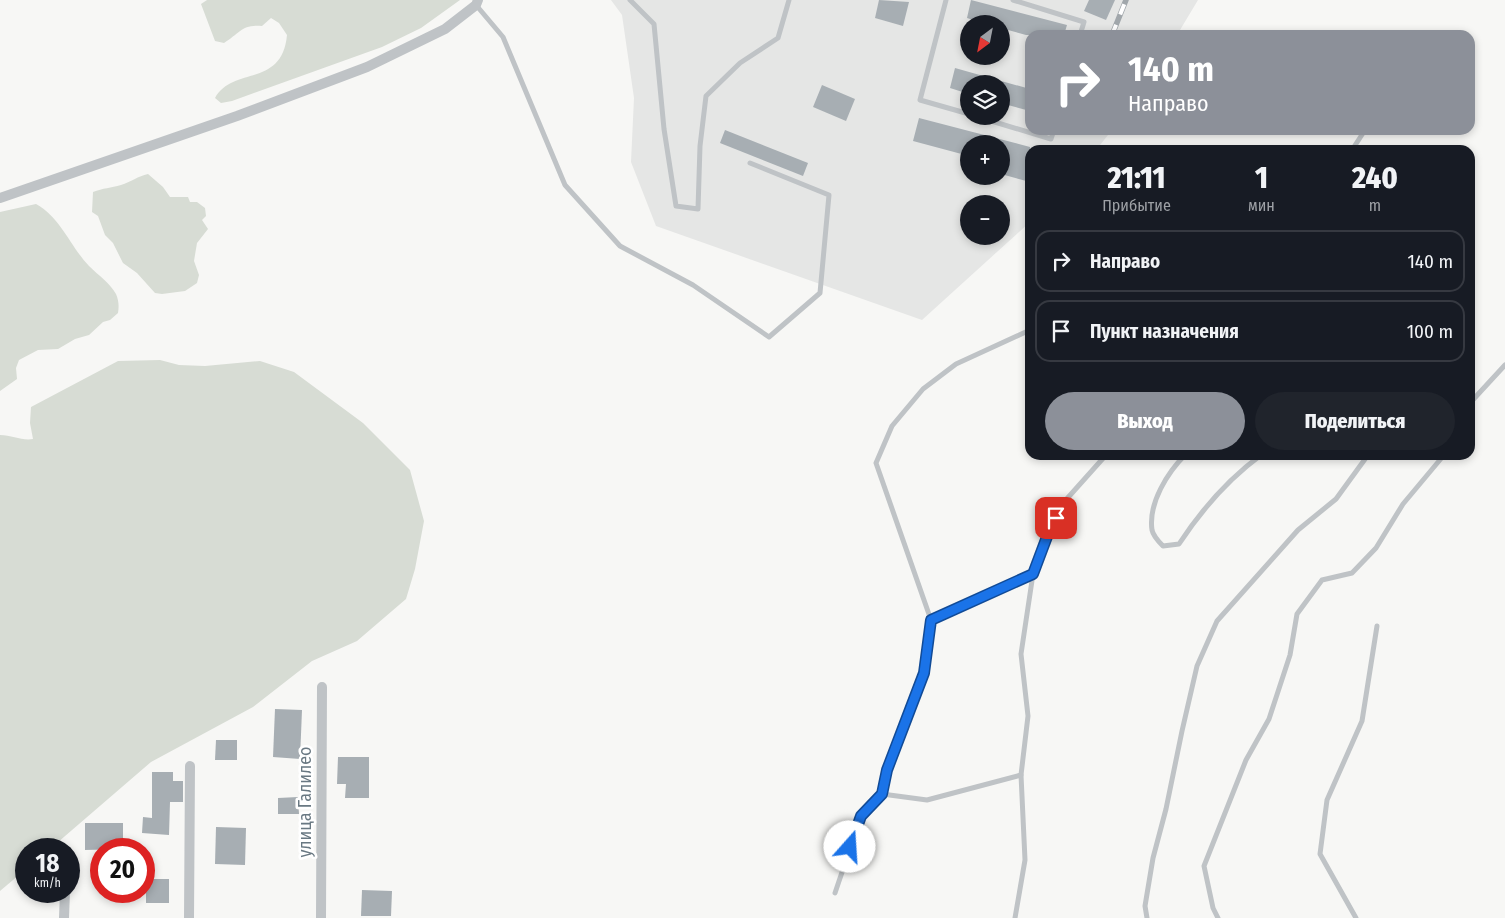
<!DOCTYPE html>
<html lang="ru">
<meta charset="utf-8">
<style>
body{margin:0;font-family:"Fira Sans Condensed",sans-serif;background:#20242c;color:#f1f3f6;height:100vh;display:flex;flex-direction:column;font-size:19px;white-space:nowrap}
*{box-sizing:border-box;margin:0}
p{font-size:16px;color:#9ea1a6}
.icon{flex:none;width:28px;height:28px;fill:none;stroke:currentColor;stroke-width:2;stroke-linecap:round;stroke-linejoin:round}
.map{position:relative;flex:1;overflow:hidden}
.details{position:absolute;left:1025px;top:145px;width:450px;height:315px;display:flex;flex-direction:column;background:#171b24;border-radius:15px;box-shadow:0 2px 8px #0003}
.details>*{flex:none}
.hud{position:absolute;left:1025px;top:30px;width:450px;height:105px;border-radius:15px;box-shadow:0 2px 8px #0003;background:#8c9099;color:#fff;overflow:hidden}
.needle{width:32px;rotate:212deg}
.controls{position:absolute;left:960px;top:15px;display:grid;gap:10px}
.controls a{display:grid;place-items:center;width:50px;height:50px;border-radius:50%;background:#171b24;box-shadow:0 2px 8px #0003;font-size:25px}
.speed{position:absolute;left:15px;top:838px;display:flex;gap:10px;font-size:25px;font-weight:700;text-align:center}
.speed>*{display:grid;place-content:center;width:65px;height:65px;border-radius:50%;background:#171b24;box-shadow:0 2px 8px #0003;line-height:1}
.speed small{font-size:12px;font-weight:400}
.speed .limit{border:8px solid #d22;background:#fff;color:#111}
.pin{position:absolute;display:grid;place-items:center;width:42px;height:42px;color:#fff;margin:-21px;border-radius:10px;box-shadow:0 2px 8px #0006}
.me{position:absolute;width:55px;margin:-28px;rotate:19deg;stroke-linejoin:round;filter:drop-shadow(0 0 4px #0008)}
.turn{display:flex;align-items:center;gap:18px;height:105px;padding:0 20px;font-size:22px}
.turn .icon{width:65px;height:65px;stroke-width:2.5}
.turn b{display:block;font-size:35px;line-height:42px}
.eta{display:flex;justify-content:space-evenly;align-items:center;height:85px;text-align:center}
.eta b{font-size:30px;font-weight:800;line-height:35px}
.cta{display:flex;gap:10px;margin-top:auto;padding:10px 20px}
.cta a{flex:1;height:58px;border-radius:30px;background:#8c9099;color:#fff;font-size:20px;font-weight:800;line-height:58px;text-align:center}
.cta a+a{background:#20242c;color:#f1f3f6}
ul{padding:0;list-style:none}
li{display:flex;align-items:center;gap:15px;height:62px;margin:0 10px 8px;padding:0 10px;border:2px solid #363941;border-radius:15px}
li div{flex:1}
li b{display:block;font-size:19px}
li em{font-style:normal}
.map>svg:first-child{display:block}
</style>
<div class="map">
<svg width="1505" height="918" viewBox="0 0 1505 918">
<rect width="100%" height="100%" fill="#f7f7f5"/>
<!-- built -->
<path fill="#e5e6e5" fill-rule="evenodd" d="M611,0H1198L1177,35H1030V130H1112L1096,150H1030V222L922,320L656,226L631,162L634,98L622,15ZM969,24H1001V56H969ZM969,84H1001V116H969ZM969,144H1001V176H969ZM969,204H1001V236H969Z"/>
<!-- green -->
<g fill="#d7dcd4">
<path d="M207,0H460L421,28L382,47L232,101L221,103L215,98C233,66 282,88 287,35L279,23L271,18L262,26C242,24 240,33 224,43L215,41L201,4Z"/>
<path d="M148,174L163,187L170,197H188L190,202H197L205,208L206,216L202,220L208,229L197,243L194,261L199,275L197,283L185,291L162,294L155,293L137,273L123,263L113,243L105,235L98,216L92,212L93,192C103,188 111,188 121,185C131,182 138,176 148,174Z"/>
<path d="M36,204C61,218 70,246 89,266C99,276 109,282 116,294C119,301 119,307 118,313L110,320L103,322L89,335L75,339L58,349L38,350L19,360L16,368L17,379L0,391V212Z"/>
<path d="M160,360L179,365L205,366L260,361L294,372L363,423L410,470L424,521L415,569L406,599L357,641L312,661L253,707L151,762L50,849H26V869L0,891V435C12,435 22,441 33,439L30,423L31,407L118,361Z"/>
</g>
<!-- building -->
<g fill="#a7aeb3">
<polygon points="879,0 909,2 903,26 875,18"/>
<polygon points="971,0 1067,25 1064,35 1026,35 1001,28 1001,24 986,24 967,18"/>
<polygon points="1089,0 1115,0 1106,20 1084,11"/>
<polygon points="955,68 1030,89 1030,111 1001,103 1001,81 1001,84 969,84 969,94 950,88"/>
<polygon points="822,85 855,99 846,121 813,107"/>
<polygon points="919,118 1030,147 1030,182 1001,174 1003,165 1001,165 1001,144 969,144 969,156 913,141"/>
<polygon points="725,130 808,163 803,176 720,143"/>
<polygon points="275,709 302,710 300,759 273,757"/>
<polygon points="216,740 237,740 237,760 215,760"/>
<polygon points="338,757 369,757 369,798 345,798 346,784 337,784"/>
<polygon points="152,772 173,772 173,781 183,781 183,802 170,802 169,835 142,833 143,817 152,818"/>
<polygon points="298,797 299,814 278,814 278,798"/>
<polygon points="85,823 123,823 123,849 85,850"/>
<polygon points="216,827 246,828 245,865 215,864"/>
<rect x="146" y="879" width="23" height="24"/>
<polygon points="362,890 392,891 391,916 361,916"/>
</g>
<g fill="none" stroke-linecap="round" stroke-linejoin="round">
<!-- lane -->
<g stroke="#bfc3c6" stroke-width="5">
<polyline points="630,0 654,24 664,129 676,206 698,209 700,146 706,96 740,63 778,38 789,0"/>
<polyline points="946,0 920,100 969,114"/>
<polyline points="1013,0 1084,22 1080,35"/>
<polyline points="476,5 503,37 565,185 620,246 693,285 769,337 820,293 829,195 750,163"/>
<polyline points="975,116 1051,139 1054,130"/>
<polyline points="1352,150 1365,130"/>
<polyline points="1470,403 1505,365"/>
<path d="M1185,455C1168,472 1148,503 1152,530C1153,535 1159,542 1163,546L1179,544C1202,509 1227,480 1261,455"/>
<polyline points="931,620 1033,574"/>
<polyline points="882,794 927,800 1021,775"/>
<polyline points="835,893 861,816 882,794 887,770 924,673 931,620 876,463 892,426 923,389 956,364 1030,330"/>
<polyline points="1015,918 1025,860 1021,775 1028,716 1021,654 1033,574 1048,534 1064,502 1106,455"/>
<polyline points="1147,918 1145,906 1153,858 1166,809 1182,731 1197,666 1217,621 1298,530 1336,499 1368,455"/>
<polyline points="1218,918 1213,908 1204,866 1246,760 1269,719 1290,655 1297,614 1322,580 1352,573 1376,548 1403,504 1444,455"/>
<polyline points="1356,918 1320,854 1327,800 1362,721 1377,626"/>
</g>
<!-- street -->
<g stroke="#bfc3c6" stroke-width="10">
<polyline points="0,198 237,116 367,67 445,29 476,5 478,0"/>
<polyline points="64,918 65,891"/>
<polyline points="189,918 190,766"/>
<polyline points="321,918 322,687"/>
</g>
<!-- rail casing -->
<g stroke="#a1a7ab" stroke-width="5.5">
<polyline id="rail" points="1112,35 1126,0"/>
</g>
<!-- rail -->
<use href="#rail" stroke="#fff" stroke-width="4" stroke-dasharray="11" stroke-linecap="butt"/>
</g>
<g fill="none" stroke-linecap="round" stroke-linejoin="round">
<!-- route casing -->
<g stroke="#114b97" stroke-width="12">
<polyline id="route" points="850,847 861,816 882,794 887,770 924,673 931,620 1033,574 1048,534 1056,518"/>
</g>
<!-- route -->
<use href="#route" stroke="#1a73e8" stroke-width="9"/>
</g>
<g text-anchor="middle" stroke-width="5" stroke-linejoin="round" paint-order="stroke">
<!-- street labels -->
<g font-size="18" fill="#697882" stroke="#fff">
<text transform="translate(305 802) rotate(-90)" y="6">улица Галилео</text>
</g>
</g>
</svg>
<div class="controls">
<a><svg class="needle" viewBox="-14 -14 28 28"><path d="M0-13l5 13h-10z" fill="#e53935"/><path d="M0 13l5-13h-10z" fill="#9ea1a6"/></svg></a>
<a><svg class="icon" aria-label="layers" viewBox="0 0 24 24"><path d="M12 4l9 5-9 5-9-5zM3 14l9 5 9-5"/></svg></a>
<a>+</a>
<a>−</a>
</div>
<div class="speed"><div>18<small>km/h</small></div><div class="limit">20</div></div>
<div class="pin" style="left:1056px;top:518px;background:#d93025"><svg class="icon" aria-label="arrive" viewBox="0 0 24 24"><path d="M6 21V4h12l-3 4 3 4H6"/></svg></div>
<svg class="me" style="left:850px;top:847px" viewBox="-20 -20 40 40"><circle r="19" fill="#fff"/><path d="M0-13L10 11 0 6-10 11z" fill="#1a73e8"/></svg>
<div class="hud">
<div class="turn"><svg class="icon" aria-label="right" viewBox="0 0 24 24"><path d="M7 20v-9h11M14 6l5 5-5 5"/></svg><div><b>140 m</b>Направо</div></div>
</div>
<section class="details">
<div class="eta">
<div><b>21:11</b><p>Прибытие</p></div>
<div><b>1</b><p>мин</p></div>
<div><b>240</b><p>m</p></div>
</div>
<ul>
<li><svg class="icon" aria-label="right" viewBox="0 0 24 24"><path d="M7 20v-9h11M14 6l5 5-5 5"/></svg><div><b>Направо</b></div><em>140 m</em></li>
<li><svg class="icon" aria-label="arrive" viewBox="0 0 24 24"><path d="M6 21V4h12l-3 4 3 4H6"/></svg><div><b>Пункт назначения</b></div><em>100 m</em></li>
</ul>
<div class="cta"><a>Выход</a><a>Поделиться</a></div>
</section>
</div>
